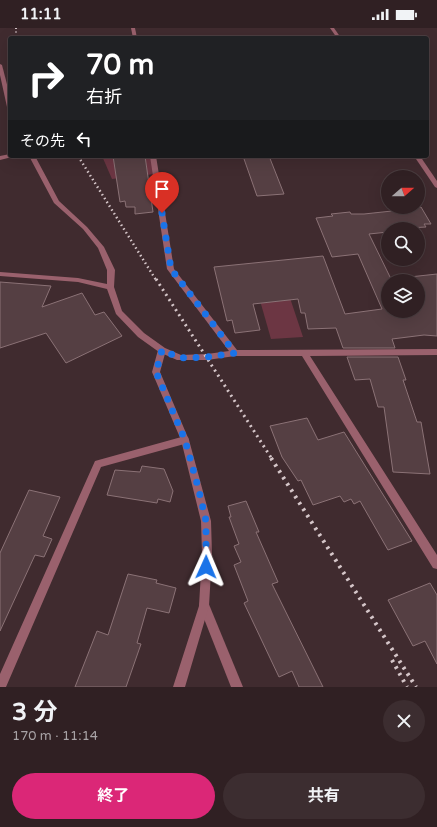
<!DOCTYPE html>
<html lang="ja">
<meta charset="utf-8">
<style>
body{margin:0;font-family:"Varela Round","Noto Sans JP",sans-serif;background:#3c2d30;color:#f1f3f6;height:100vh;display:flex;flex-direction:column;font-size:15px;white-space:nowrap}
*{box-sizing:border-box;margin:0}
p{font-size:13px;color:#a8a3a6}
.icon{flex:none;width:22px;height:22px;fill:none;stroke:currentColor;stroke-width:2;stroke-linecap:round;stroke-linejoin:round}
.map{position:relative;height:659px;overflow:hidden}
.details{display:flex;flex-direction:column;background:#302023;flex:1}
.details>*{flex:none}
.top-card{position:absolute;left:8px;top:8px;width:421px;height:122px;border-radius:4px;box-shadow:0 4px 16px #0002,0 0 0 1px #4b3e41;background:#202124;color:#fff;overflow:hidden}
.needle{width:26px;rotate:70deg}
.controls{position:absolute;left:381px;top:142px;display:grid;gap:8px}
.controls a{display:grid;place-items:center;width:44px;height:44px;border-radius:50%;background:#302023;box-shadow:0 4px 16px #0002,0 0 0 1px #4b3e41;font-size:20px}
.pin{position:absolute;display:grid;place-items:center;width:34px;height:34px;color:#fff;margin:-41px -17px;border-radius:50% 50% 50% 0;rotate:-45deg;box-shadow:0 0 4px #0007}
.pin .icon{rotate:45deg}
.me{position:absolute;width:44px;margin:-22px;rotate:1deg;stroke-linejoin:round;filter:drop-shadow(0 0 3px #0008)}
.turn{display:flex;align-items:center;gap:14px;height:84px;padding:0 12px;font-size:18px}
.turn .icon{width:52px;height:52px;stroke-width:2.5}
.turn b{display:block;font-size:28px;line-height:34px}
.then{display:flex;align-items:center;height:38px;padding:0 12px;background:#0003;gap:8px;font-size:15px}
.round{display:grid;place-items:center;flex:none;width:42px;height:42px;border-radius:21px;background:#3c2d30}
.overview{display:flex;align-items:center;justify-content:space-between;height:68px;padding:0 12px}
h1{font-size:24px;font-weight:700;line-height:30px}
.cta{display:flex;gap:8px;margin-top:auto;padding:8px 12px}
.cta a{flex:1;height:46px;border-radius:24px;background:#db2777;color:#fff;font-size:16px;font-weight:700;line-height:46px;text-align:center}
.cta a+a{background:#3c2d30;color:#f1f3f6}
.status{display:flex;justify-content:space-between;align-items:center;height:28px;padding:0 20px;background:#302023;direction:ltr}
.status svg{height:11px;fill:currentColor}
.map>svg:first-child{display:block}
</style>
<div class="status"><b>11:11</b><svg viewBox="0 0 49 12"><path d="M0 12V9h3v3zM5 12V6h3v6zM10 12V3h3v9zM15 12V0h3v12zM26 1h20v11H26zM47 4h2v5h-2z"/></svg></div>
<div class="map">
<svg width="437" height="659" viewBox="0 0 437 659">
<rect width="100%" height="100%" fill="#402b2f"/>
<!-- green -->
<g fill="#6c3643">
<polygon points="102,128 151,128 155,146 112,151"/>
<polygon points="289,267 303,309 271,311 259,269"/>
</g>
<!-- building -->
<g fill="#553f43" stroke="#8b7276" fill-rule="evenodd">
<polygon points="113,128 145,128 153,184 135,186 135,179 126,179 125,173 120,174"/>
<polygon points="243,128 269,128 284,166 257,168"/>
<path d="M390,179H421L431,196H424L426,199L388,201V204L369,206L391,251L437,246V308L424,307L392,311L395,320H343L336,300L308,301L305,285H301L298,271L253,276L260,302L235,305L232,292L227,293L214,239L323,228L345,286L382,281L358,226L332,229L316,190L333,188L331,186L350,184L351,186H364L392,183ZM388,253H418V283H388Z"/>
<polygon points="0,254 51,258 42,279 82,265 95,287 104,284 122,308 66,335 46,305 0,320"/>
<polygon points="347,329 398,329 406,352 403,352 417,394 421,394 430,446 393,444 384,379 378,379 370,351 355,352"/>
<polygon points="307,390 318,412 344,404 412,513 388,522 360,473 354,476 351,471 344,474 340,468 313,477 301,452 298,453 282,429 270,398"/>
<polygon points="142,438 164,441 173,463 170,474 158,471 157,475 107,467 115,442 140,444"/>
<polygon points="29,462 60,469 43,508 52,511 44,529 35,527 0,603 0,525"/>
<polygon points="246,473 259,504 256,504 278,554 272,556 323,659 299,659 292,643 279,649 244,575 248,573 234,537 241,534 234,518 239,516 229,489 231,489 228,478"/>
<polygon points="128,546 157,552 156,555 176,560 169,585 147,580 137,615 141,616 126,659 75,659 97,603 108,607"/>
<polygon points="430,555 437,567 437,636 425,613 413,618 388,572"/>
</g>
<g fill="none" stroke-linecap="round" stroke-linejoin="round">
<!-- minor -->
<g fill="#9a616d" fill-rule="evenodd">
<polygon points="131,0 135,0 137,10 133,10"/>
<polygon points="330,0 334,0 341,10 337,10"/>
<polygon points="0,36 2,37 10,68 10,81 7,79 0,47"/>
<polygon points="10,126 10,128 13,128 12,129 0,132 0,128"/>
<polygon points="29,128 35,128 59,173 87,199 104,219 115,242 114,259 122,283 144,305 165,320 181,327 207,326 229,323 167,241 150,128 156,128 174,241 237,322 437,321 437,327 310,328 437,527 437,541 433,540 302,328 235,328 207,332 177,332 159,324 138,309 116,286 107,261 78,254 0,248 0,244 78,250 107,256 107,242 98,220 83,201 54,175"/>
<polygon points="414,128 420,128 437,153 437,160 435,159"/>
<polygon points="185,408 188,409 189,412 188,415 101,439 6,659 0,659 0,646 95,433"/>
<polygon points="204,573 208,574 243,659 231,659 199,578 200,574"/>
</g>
<!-- tertiary -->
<polygon fill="#9a616d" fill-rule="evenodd" points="162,319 166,322 160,344 189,412 211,493 212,526 209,578 185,659 173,659 199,578 202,526 201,493 181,412 152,344 158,322"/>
<!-- rail-far3 -->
<polyline stroke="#d5c6c9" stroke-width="2" stroke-dasharray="1 2.5" stroke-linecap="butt" points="16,0 16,10"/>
<!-- rail-far2 -->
<polyline stroke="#d5c6c9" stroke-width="2.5" stroke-dasharray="1.5 3" stroke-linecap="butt" points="78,128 156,252"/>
<!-- rail-far1 -->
<polyline stroke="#d5c6c9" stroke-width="3" stroke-dasharray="2 4" stroke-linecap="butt" points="156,251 272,431"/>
<!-- rail -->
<g stroke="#d5c6c9" stroke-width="4" stroke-dasharray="2.5 5" stroke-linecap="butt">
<polyline points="271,430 416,659"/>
<polyline points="392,632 407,659"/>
</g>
</g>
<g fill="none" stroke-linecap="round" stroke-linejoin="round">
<!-- route -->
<polyline stroke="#1a73e8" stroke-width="7" stroke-dasharray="0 12.6" points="162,185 171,241 235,325 207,329 180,330 162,322 156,344 185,412 198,459 206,493 206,539"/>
</g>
</svg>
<div class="controls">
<a><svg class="needle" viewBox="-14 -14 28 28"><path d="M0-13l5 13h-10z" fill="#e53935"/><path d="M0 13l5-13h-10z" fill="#a8a3a6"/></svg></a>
<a><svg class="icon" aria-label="search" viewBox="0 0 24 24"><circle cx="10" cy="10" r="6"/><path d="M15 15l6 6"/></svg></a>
<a><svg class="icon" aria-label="layers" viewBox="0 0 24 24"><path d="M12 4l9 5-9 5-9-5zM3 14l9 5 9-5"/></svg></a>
</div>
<div class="pin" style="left:162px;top:185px;background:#d93025"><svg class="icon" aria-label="arrive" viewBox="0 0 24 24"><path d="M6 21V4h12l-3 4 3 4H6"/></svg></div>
<svg class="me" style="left:206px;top:539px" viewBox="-20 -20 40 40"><path d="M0-17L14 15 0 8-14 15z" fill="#1a73e8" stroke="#fff" stroke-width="4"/></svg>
<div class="top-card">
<div class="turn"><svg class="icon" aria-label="right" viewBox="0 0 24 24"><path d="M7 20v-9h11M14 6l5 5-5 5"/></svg><div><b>70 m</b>右折</div></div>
<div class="then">その先<svg class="icon" aria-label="left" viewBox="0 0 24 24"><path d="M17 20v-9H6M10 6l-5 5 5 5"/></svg></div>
</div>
</div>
<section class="details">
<div class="overview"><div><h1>3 分</h1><p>170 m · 11:14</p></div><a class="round"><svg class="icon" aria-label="close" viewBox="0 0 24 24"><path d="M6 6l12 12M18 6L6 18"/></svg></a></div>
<div class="cta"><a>終了</a><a>共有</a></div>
</section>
